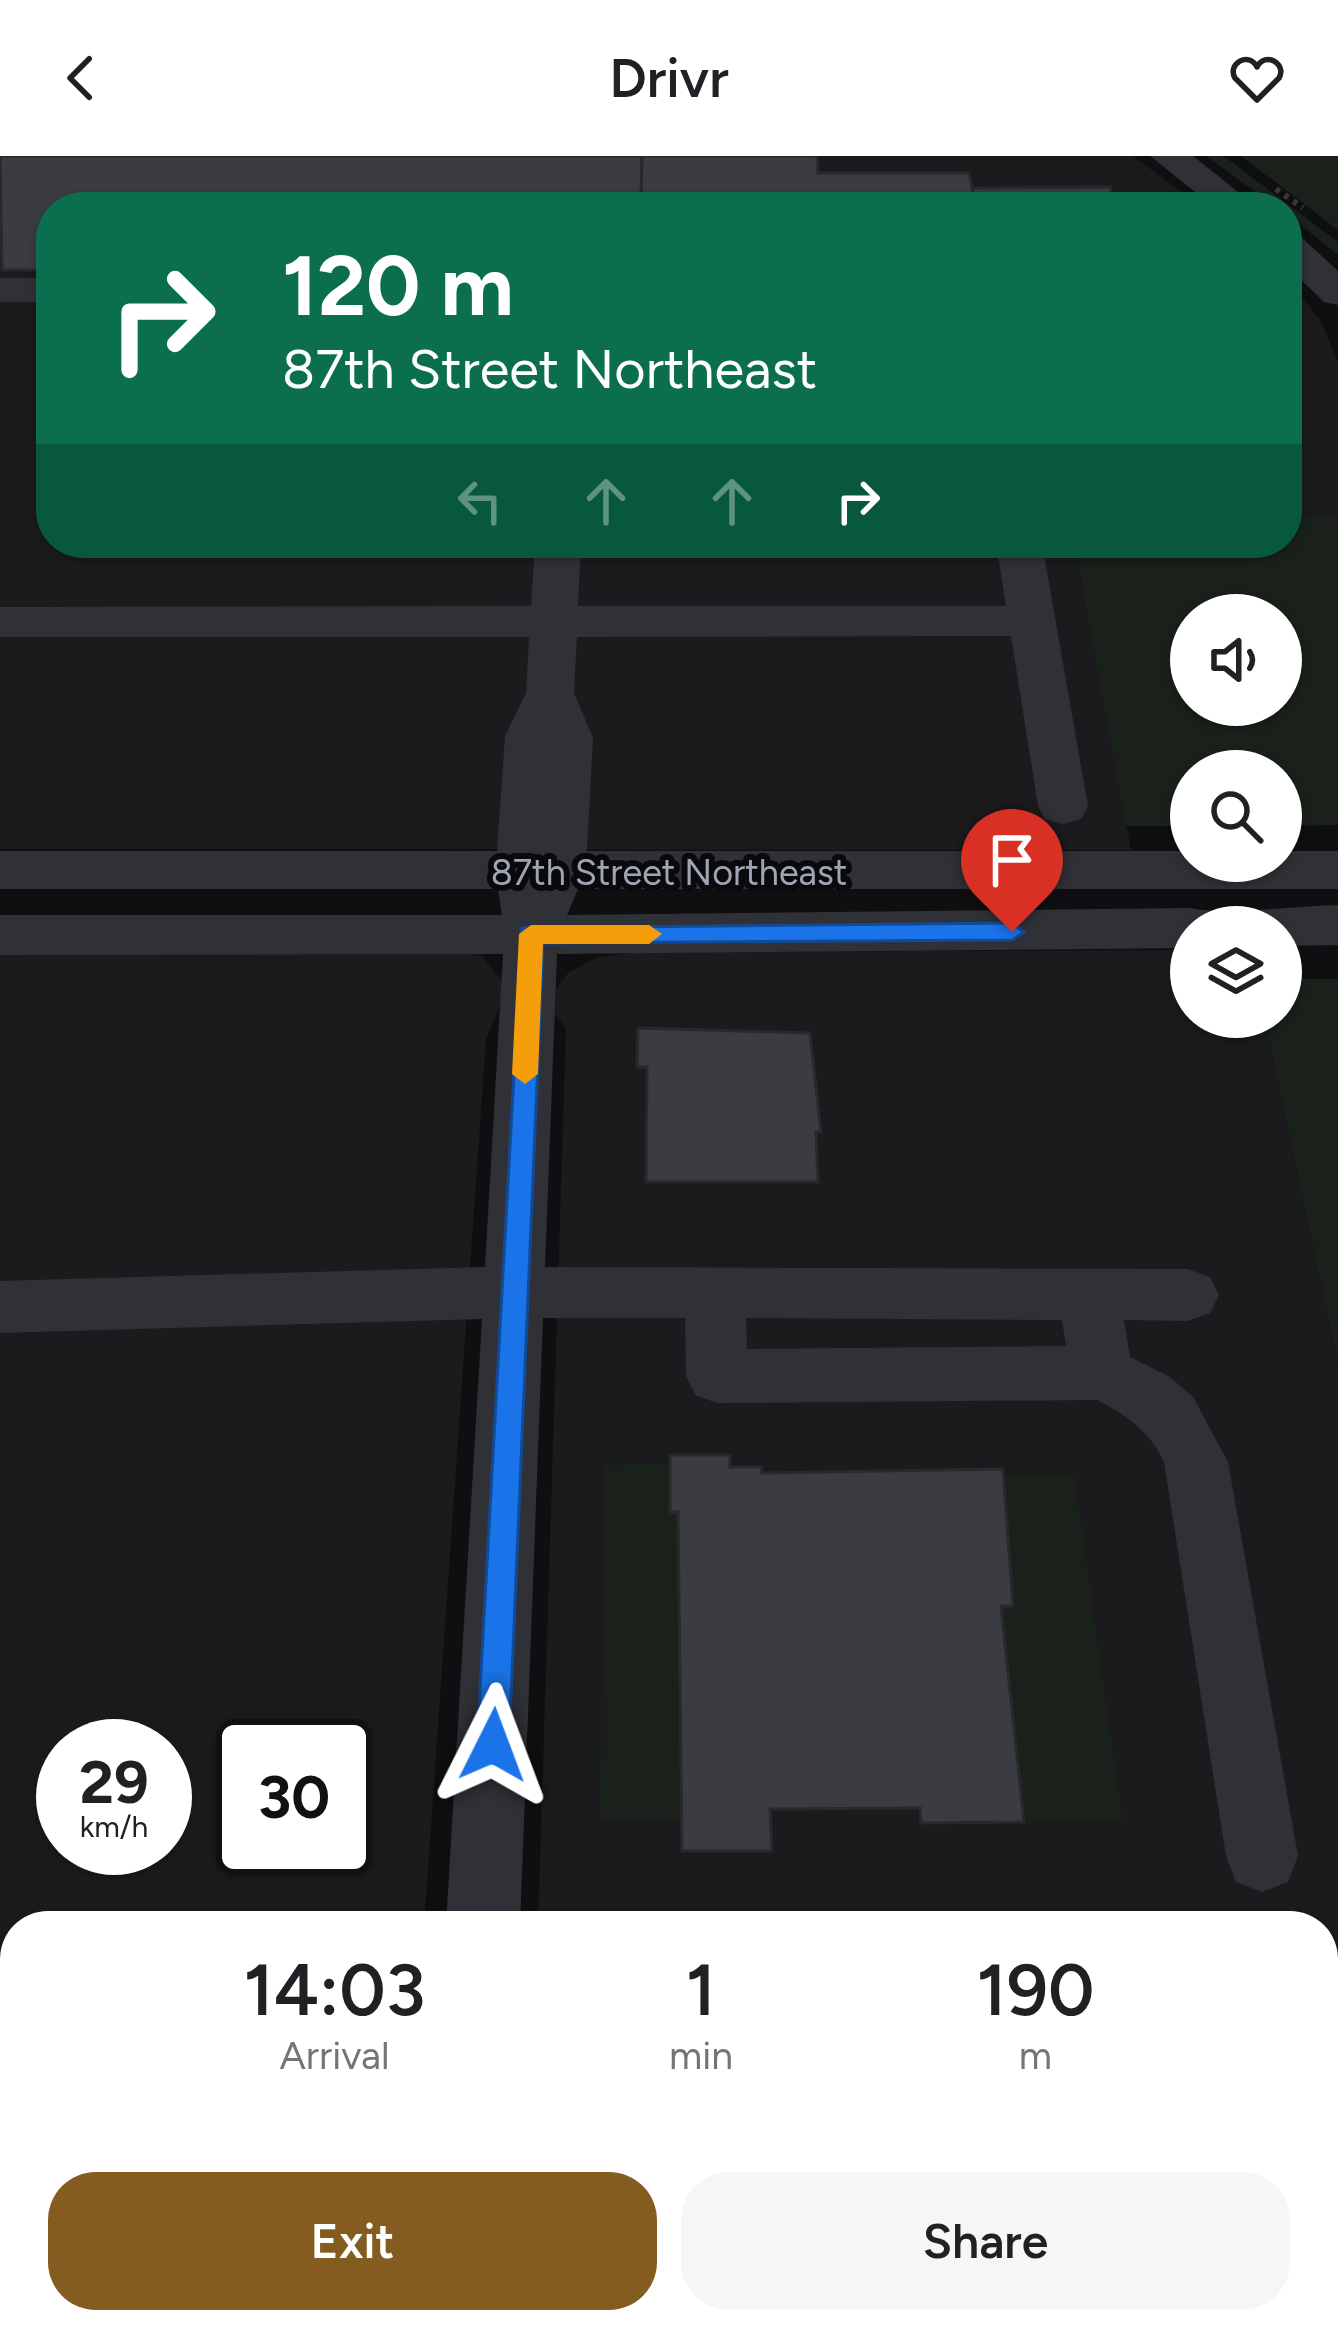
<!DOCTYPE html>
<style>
body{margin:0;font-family:Figtree,sans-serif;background:#f6f6f6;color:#202124;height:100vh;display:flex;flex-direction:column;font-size:45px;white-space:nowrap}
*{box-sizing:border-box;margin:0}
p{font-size:39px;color:#757577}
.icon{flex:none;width:66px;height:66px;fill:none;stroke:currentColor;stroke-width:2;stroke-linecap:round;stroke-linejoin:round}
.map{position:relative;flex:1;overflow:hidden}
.side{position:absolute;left:0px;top:1755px;width:1338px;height:423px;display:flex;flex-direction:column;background:#fff;border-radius:48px 48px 0 0;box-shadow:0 3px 9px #0004}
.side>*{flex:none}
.banner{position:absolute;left:36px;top:36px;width:1266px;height:366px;border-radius:48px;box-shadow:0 3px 9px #0004;background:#0b6e4f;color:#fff;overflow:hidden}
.controls{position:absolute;left:1170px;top:438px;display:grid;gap:24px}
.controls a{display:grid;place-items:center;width:132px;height:132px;border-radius:50%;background:#fff;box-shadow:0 3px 9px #0004;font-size:60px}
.speed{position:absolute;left:36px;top:1563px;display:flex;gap:24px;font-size:60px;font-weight:700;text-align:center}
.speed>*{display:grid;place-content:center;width:156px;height:156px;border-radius:50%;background:#fff;box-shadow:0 3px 9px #0004;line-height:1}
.speed small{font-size:30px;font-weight:400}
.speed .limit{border:6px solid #111;border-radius:18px;background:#fff;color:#111}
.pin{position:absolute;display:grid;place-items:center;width:102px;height:102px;color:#fff;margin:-123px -51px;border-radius:50% 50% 50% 0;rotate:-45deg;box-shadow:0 0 12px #0007}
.pin .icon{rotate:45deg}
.me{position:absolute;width:132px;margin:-66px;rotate:3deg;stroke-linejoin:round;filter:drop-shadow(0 0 9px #0008)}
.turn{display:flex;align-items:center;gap:42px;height:252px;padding:0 48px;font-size:54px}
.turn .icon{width:156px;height:156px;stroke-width:2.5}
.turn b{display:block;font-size:84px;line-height:102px}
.lanes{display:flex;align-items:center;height:114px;padding:0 48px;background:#0003;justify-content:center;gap:60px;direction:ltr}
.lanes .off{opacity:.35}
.eta{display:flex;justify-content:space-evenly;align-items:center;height:204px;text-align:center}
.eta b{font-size:72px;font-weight:600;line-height:84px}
.button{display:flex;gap:24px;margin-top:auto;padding:24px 48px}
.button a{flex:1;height:138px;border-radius:48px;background:#845c1f;color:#fff;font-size:48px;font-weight:600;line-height:138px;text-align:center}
.button a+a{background:#f6f6f6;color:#202124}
header{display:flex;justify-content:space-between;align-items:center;height:156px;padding:0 48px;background:#fff;font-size:54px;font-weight:600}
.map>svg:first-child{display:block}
</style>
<header><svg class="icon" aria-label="back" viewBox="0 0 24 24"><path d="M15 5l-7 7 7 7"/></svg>Drivr<svg class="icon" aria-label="heart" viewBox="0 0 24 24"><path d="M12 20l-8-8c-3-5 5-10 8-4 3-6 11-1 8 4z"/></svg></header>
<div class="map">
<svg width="1338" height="2176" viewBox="0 0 1338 2176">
<rect width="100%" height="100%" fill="#0f0f11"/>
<!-- built -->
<g fill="#1b1b1e" fill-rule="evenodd">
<polygon points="0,0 1133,0 1202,51 51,51 51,387 1074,387 1131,694 0,693"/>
<polygon points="1287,123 1320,164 1338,205 1338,361 1287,361"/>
<polygon points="1191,794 1191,861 1264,861 1338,1209 1338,1906 1323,1906 1323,1770 538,1770 566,873 555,858 556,833 568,817 598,801 640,796"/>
<path d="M464,795L482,800L502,825V844L486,883L424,1770H15V2163H397V2176H0V796ZM63,1590H165V1692H63ZM243,1590H345V1692H243Z"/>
</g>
<!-- green -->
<g fill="#19211a" fill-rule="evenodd">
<polygon points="1206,0 1224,0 1338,86 1338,99 1287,58 1287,51 1277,51"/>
<polygon points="1241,0 1338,0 1338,74"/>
<path d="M1287,361H1338V669L1281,670V615H1191V670H1126L1074,387H1287ZM1191,459H1281V549H1191Z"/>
<polygon points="1281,823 1338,823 1338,1209 1264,861 1281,861"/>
<polygon points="670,1308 670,1355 678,1356 681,1662 600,1663 604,1309"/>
<polygon points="1074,1318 1123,1666 1024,1666 1001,1450 1003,1365 1008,1364 1003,1319"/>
</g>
<!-- building -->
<g fill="#3b3c41" stroke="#29292d" stroke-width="3">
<polygon points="0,0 642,0 641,51 51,51 51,114 2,114"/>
<polygon points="642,0 817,0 818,17 969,17 976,51 641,51"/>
<polygon points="1110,31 1115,51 976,51 973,32"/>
<polygon points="638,872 810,877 821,976 816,976 818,1026 646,1026 647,911 637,911"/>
<polygon points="670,1299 730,1299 730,1311 761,1311 762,1317 1003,1313 1013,1450 1001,1450 1024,1666 921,1667 920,1652 770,1653 772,1695 682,1695 678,1356 670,1356"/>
</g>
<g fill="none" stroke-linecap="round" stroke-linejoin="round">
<!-- path-far1 -->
<polyline stroke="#36383d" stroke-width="6" stroke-dasharray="4.5 6" stroke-linecap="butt" points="1276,33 1303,52"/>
<!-- path -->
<g stroke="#36383d" stroke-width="9" stroke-dasharray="8 10" stroke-linecap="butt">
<polyline points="0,1938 15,1938"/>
<polyline points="1323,1995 1338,1995"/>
</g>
<!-- minor -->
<g fill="#303136" fill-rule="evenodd">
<polygon points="1150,0 1193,0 1257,51 1214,51"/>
<polygon points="1287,77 1301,81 1338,115 1338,149 1324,146 1287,110"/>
<rect x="0" y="122" width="51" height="24"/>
<path d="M535,387H581L578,450H1006L996,387H1042L1088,650L1081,663L1063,668L1045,663L1038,650L1011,480L577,481L574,537L593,582L587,695H1191V705H1281V695H1338V733H578L567,759L1191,752C1214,759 1306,750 1338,749V789L1281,790V771H1191V792L557,798L545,1111L1188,1113L1210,1121L1219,1139L1210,1157L1188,1165L1124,1164L1130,1201L1170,1221L1193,1241L1228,1306L1298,1700L1288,1726L1262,1736L1236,1726L1226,1700L1164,1306C1151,1276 1126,1259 1097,1244L717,1247L695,1239L686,1220L685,1162H543L520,1770H446L482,1163L0,1177V1125L485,1111L503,798L0,799V759H502L498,733H0V695H497L505,580L526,537L529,481H0V451L531,450ZM746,1162L1062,1164L1066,1190L747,1193Z"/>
<rect x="0" y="1979" width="15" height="80"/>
<polygon points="421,2163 503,2163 502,2176 420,2176"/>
</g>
</g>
<!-- route -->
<polygon fill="#1a73e8" stroke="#114b97" stroke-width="3" points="1012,767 1024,776 1012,784 543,787 509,1589 504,1600 493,1604 481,1600 477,1589 522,772"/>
<!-- slow -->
<polygon fill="#f59e0b" points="531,769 649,769 662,778 649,788 543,788 538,918 525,928 512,918 519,778"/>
<g text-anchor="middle" stroke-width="12" stroke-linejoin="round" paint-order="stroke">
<!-- street labels -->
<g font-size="36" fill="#9fa6b3" stroke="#0a0a0c">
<text x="669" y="729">87th Street Northeast</text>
</g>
</g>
</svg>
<div class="controls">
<a><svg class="icon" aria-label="sound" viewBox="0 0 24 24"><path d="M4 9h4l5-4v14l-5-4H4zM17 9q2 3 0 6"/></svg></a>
<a><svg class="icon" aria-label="search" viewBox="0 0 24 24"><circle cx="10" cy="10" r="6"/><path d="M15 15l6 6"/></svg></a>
<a><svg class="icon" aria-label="layers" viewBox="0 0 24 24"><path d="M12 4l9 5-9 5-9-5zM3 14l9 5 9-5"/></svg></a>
</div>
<div class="speed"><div>29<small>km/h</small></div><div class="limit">30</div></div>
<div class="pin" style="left:1012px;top:776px;background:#d93025"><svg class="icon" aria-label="arrive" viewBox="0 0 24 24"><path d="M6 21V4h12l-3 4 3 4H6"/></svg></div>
<svg class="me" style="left:493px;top:1589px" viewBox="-20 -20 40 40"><path d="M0-17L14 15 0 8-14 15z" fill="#1a73e8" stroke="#fff" stroke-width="4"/></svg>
<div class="banner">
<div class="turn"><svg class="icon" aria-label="right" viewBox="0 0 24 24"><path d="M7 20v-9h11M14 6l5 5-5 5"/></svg><div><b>120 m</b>87th Street Northeast</div></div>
<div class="lanes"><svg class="icon off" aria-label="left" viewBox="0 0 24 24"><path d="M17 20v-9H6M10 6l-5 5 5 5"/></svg><svg class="icon off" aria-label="ahead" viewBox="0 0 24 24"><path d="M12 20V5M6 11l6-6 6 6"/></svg><svg class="icon off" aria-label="ahead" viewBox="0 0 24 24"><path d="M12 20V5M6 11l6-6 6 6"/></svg><svg class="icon" aria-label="right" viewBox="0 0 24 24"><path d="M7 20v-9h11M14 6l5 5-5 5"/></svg></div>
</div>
<section class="side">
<div class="eta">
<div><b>14:03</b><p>Arrival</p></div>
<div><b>1</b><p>min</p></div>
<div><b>190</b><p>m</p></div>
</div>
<div class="button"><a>Exit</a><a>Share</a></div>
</section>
</div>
